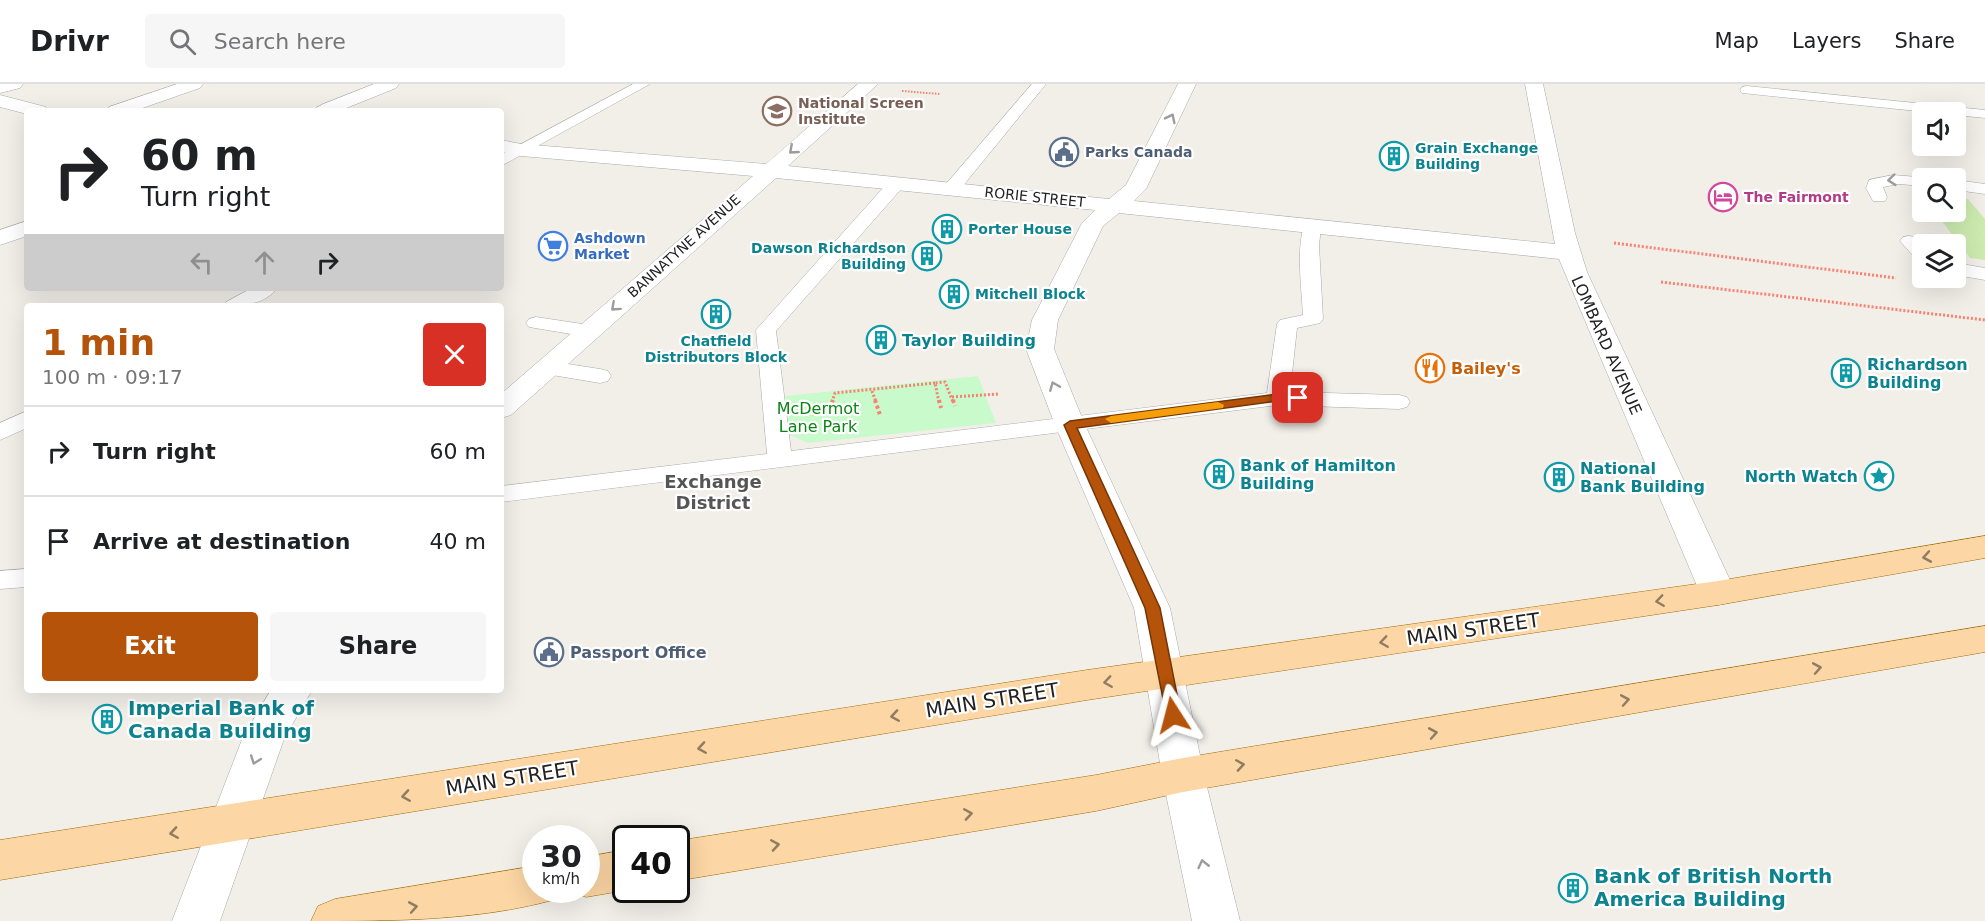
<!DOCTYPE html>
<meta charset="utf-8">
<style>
body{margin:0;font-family:"DejaVu Sans",sans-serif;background:#f6f6f6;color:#202124;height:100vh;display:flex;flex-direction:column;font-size:22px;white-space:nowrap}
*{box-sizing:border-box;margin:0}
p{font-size:20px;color:#757577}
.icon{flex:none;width:33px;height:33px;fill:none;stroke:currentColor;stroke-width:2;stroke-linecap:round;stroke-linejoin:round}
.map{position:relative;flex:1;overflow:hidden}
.details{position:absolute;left:24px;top:219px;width:480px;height:390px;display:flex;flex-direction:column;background:#fff;border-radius:6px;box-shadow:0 6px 24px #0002}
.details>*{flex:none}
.banner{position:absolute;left:24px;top:24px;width:480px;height:183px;border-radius:6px;box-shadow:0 6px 24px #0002;background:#fff;color:#202124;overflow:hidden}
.fabs{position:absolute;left:1912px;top:18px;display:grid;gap:12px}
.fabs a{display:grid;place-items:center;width:54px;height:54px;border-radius:6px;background:#fff;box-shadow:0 6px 24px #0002;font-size:30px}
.speed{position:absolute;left:522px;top:741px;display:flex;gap:12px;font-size:30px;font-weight:700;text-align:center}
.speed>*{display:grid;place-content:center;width:78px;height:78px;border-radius:50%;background:#fff;box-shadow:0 6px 24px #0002;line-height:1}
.speed small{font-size:15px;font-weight:400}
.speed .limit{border:3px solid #111;border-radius:9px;background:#fff;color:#111}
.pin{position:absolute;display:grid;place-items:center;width:51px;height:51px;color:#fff;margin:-26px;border-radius:12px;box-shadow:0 3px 9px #0006}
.me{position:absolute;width:66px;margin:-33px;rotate:351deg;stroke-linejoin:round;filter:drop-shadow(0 0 4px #0008)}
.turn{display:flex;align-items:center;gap:21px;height:126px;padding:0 18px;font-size:27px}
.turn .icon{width:78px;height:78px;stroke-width:2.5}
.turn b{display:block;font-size:42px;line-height:51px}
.lanes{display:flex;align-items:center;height:57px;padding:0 18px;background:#0003;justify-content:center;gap:30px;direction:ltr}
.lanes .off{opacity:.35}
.round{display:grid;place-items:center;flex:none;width:63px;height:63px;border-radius:6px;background:#f6f6f6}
.head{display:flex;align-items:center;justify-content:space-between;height:102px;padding:0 18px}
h1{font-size:36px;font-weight:800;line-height:45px;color:#b45309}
.button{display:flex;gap:12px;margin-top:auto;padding:12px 18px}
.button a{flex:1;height:69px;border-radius:6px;background:#b45309;color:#fff;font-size:24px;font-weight:800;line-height:69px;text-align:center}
.button a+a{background:#f6f6f6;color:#202124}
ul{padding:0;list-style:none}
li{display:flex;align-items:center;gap:18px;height:90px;padding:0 18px;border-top:2px solid #e0e0e0}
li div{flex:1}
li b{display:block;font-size:22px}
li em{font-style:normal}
header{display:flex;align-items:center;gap:36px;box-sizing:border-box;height:84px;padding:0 30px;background:#fff;border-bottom:2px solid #e0e0e0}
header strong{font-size:28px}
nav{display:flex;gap:33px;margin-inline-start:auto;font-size:21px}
.search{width:420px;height:54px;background:#f6f6f6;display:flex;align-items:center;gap:15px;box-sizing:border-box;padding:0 21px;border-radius:6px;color:#757577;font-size:22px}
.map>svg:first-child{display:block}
</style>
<header>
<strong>Drivr</strong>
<div class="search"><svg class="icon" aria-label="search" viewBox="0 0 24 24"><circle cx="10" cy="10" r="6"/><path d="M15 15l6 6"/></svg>Search here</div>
<nav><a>Map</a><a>Layers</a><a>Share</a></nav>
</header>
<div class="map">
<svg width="1985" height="837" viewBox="0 0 1985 837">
<rect width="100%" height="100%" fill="#f2efe9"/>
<!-- grass -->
<polygon fill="#cdebb0" points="1956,113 1968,115 1985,135 1985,176 1970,174 1935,128 1956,128"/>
<!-- park -->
<polygon fill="#c8facc" points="978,292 996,339 808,359 790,351 785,312"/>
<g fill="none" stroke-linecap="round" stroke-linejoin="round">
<!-- service casing -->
<g stroke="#a9a9a9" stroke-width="1">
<g id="service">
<polygon points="633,0 650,0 501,82 501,71"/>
<polygon points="1032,0 1046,0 958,108 946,108 944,104 946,100"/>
<polygon points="1747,2 1985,26 1985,34 1956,31 1956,28 1927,28 1742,9 1740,6 1742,3"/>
<polygon points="1893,91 1930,94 1923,94 1923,102 1899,100 1883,103 1887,113 1885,117 1873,117 1866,104 1869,96"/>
<path d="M897,94L903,95L905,99L903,103L776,247L791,367L1267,309L1277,240L1280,236L1303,231C1302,210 1295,156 1306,139H1318L1321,143L1319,161L1323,235L1320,239L1297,244L1290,308L1399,311L1407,313L1410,318L1407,323L1399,325L1278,321L501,418V402L767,370L756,246L891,95Z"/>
<polygon points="1956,96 1985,100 1985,110 1956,106"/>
<polygon points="1909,152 1915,153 1923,161 1923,177 1916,175 1900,157 1903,153"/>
<polygon points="1956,179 1985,184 1985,196 1956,191"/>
<path d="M252,204H277C265,221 241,222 223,222L226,218Z"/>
<polygon points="536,233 589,241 596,243 599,247 596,251 589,253 529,243 526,239 529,235"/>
<polygon points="548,277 600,285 608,287 611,292 608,297 600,299 540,289 537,284 540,279"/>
<polygon points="27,327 27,344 0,356 0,339"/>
<polygon points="27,485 27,503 0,505 0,487"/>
</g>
</g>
<!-- minor casing -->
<g stroke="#a9a9a9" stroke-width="1">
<g id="minor">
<polygon points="0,0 23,0 20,4 0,9"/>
<polygon points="177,0 203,0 200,4 134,27 107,27 109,23"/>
<polygon points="374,0 399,0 396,4 339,27 320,27 319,25 321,21"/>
</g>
</g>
<!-- tertiary casing -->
<g stroke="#a9a9a9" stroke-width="1">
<g id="tertiary">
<polygon points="858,0 878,0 788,82 1109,115 1126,101 1178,0 1196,0 1146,105 1134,117 1555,160 1525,0 1543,0 1575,149 1587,188 1736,509 1731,518 1718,521 1705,518 1700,509 1559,175 1119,129 1103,142 1058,236 1054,265 1085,341 1170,524 1204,691 1240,837 1192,837 1162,691 1134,524 1055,341 1026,265 1032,236 1082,139 1095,126 776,94 511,331 501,334 501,310 753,92 521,72 501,68 501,56 521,60 766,80"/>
<polygon points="0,11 46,23 48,27 27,27 27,30 0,23"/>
<polygon points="324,21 342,23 344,27 315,27 317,23"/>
<polygon points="27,137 27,152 0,161 0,146"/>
<polygon points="271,606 312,606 284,655 220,837 172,837 243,653"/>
</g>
</g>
<!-- primary casing -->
<g stroke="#a06b00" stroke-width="1">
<g id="primary">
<polygon points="1985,452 1985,474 1718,521 1087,616 0,796 0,756 1087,586 1718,497"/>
<polygon points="1985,542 1985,568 1183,708 1096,727 676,797 676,757 1096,691 1183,674"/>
<polygon points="626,766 626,806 627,806 586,813 570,807 569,806 586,806 586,773"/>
<path d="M536,782V806H558L553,816C476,837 391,837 311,837L318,822L335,815Z"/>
</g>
</g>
<!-- path-far2 -->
<polyline stroke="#fa8072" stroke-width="2" stroke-dasharray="1.5 1.5" stroke-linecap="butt" points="902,7 940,10"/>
<!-- path-far1 -->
<g stroke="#fa8072" stroke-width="3" stroke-dasharray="2 2" stroke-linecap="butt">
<polyline points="1614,159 1896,194"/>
<polyline points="1661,198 1985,236"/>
<polyline points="872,307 876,318"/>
<polyline points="952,313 998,310"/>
<polyline points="832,318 835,309 935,299"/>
<polyline points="939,318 935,299 945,298 953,318"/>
</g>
<!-- path -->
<g stroke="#fa8072" stroke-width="4" stroke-dasharray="3 3" stroke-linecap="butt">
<polyline points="875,316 880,331"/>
<polyline points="939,316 941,324"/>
<polyline points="953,316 955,322"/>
<polyline points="812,330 831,321 833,316"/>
</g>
<!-- service -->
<use href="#service" fill="#fff" fill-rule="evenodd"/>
<!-- minor -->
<use href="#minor" fill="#fff" fill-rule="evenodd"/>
<!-- tertiary -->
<use href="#tertiary" fill="#fff" fill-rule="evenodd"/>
<!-- primary -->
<use href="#primary" fill="#fcd6a4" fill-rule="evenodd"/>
</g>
<!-- one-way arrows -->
<defs><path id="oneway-chevron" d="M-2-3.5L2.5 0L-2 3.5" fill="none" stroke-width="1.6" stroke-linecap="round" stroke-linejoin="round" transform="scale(1.5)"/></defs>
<g stroke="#9c9c9c">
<use href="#oneway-chevron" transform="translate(1171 34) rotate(-64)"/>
<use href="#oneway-chevron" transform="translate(793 66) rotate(139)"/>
<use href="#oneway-chevron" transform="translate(1892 96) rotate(174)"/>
<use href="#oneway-chevron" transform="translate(615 223) rotate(138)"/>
<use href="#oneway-chevron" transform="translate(1054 302) rotate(-112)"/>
<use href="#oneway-chevron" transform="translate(255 676) rotate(110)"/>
<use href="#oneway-chevron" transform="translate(1203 780) rotate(-103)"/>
</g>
<g stroke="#8f7c63">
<use href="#oneway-chevron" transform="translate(1927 473) rotate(170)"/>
<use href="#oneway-chevron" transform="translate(1660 517) rotate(172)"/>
<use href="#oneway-chevron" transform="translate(1384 558) rotate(172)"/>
<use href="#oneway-chevron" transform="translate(1817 584) rotate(-10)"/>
<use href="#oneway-chevron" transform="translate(1108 598) rotate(172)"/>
<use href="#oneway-chevron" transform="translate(1625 616) rotate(-10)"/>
<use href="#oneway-chevron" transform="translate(895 632) rotate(171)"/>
<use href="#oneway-chevron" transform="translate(1433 649) rotate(-10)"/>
<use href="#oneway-chevron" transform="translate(702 664) rotate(171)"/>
<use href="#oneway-chevron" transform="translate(1240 681) rotate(-9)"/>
<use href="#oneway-chevron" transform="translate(406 712) rotate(171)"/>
<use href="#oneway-chevron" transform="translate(968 730) rotate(-9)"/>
<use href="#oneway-chevron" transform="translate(174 749) rotate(171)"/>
<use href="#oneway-chevron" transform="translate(775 761) rotate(-9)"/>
<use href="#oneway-chevron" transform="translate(413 823) rotate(-10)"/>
</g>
<!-- route -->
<polygon fill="#b45309" stroke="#753606" stroke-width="1.5" points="1278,310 1298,311 1304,314 1298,318 1278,317 1077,344 1160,524 1181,631 1179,635 1173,637 1167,635 1145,524 1064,341 1070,337"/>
<!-- slow -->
<polygon fill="#f59e0b" points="1218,318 1224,321 1223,324 1111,339 1105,335 1111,332"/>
<!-- icons -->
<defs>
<g id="university-ring" transform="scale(1.5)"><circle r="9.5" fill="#fff" stroke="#8d6e63" stroke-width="1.5"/><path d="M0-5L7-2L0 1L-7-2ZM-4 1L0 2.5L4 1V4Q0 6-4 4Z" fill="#8d6e63"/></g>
<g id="civic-ring" transform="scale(1.5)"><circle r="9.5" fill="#fff" stroke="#5c6f8a" stroke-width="1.5"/><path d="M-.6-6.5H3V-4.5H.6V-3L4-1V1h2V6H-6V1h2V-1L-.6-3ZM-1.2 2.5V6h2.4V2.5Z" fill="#5c6f8a"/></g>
<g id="building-ring" transform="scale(1.5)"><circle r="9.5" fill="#fff" stroke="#0f9aa8" stroke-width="1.5"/><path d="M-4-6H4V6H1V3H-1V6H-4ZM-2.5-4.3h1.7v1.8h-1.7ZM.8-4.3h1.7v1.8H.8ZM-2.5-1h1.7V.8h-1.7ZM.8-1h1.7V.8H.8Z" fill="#0f9aa8"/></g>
<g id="hotel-ring" transform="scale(1.5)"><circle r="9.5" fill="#fff" stroke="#d1479c" stroke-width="1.5"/><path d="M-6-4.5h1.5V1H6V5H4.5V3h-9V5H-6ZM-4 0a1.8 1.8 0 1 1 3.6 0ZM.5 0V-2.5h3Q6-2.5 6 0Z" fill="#d1479c"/></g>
<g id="supermarket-ring" transform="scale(1.5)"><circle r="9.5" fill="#fff" stroke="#3f7fe0" stroke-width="1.5"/><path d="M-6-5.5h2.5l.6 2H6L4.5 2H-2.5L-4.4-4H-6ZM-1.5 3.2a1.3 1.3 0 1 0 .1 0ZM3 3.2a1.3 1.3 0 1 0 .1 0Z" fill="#3f7fe0"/></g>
<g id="restaurant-ring" transform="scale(1.5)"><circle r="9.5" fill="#fff" stroke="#e8710a" stroke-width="1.5"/><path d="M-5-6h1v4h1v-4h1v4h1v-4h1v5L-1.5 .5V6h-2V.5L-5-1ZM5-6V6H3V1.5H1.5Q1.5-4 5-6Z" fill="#e8710a"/></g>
<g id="sight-ring" transform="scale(1.5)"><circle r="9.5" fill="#fff" stroke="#0f9aa8" stroke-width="1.5"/><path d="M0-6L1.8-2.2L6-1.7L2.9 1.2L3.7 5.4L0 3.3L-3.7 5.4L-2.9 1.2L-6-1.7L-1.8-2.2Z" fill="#0f9aa8"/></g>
</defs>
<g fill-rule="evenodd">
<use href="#university-ring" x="777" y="27"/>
<use href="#civic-ring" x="1064" y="68"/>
<use href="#building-ring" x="1394" y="72"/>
<use href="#hotel-ring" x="1723" y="113"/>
<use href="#building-ring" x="947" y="145"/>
<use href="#supermarket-ring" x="553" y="162"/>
<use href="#building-ring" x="927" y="172"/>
<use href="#building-ring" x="954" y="210"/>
<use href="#building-ring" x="716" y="230"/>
<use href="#building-ring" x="881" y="256"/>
<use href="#restaurant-ring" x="1430" y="284"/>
<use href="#building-ring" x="1846" y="289"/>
<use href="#building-ring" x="1219" y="390"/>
<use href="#sight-ring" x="1879" y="392"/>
<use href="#building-ring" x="1559" y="393"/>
<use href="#civic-ring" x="549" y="568"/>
<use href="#building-ring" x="107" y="635"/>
<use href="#building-ring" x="1573" y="804"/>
</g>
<g text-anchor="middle" stroke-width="4.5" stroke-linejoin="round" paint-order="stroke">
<!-- far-education labels -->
<g font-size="14" font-weight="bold" fill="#785e54" stroke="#fff" text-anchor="start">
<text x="798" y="24">National Screen<tspan x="798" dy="16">Institute</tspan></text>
</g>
<!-- far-culture labels -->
<g font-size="14" font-weight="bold" fill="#0d838f" stroke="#fff" text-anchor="start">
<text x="1415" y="69">Grain Exchange<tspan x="1415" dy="16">Building</tspan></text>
<text x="968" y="150">Porter House</text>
<text x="906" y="169" text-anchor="end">Dawson Richardson<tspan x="906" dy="16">Building</tspan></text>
<text x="975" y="215">Mitchell Block</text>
<text x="716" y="262" text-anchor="middle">Chatfield<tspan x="716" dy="16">Distributors Block</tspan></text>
</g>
<!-- far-service labels -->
<g font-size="14" font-weight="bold" fill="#4e5e75" stroke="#fff" text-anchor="start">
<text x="1085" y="73">Parks Canada</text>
</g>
<!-- far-street labels -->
<g font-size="14" fill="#222" stroke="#fff">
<text transform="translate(1035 113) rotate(6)" y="5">RORIE STREET</text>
<text transform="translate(684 162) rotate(-42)" y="5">BANNATYNE AVENUE</text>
</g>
<!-- far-hotel labels -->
<g font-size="14" font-weight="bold" fill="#b23c85" stroke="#fff" text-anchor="start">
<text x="1744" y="118">The Fairmont</text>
</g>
<!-- far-shop labels -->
<g font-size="14" font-weight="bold" fill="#366cbe" stroke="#fff" text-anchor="start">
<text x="574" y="159">Ashdown<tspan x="574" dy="16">Market</tspan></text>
</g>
<!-- culture labels -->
<g font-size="16" font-weight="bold" fill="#0d838f" stroke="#fff" text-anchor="start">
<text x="902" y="262">Taylor Building</text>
<text x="1867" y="286">Richardson<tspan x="1867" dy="18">Building</tspan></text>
<text x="1240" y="387">Bank of Hamilton<tspan x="1240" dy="18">Building</tspan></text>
<text x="1580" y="390">National<tspan x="1580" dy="18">Bank Building</tspan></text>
<text x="1858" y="398" text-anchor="end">North Watch</text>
</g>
<!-- street labels -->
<g font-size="16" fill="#222" stroke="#fff">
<text transform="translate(1607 261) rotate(66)" y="6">LOMBARD AVENUE</text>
</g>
<!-- food labels -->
<g font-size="16" font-weight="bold" fill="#c56008" stroke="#fff" text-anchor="start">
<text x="1451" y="290">Bailey's</text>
</g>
<!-- park labels -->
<g font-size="16" fill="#0c8416" stroke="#fff">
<text x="818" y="330">McDermot<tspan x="818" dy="18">Lane Park</tspan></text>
</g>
<!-- service labels -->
<g font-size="16" font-weight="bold" fill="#4e5e75" stroke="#fff" text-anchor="start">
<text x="570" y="574">Passport Office</text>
</g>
<!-- neighbourhood labels -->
<g font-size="18" font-weight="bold" fill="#555" stroke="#fff">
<text x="713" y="404">Exchange<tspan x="713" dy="21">District</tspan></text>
</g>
<!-- near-street labels -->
<g font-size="20" fill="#222" stroke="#fff">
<text transform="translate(1473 545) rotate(-8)" y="7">MAIN STREET</text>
<text transform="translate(992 616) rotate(-9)" y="7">MAIN STREET</text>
<text transform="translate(512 694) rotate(-9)" y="7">MAIN STREET</text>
</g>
<!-- near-culture labels -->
<g font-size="20" font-weight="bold" fill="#0d838f" stroke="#fff" text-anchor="start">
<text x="128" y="631">Imperial Bank of<tspan x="128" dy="23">Canada Building</tspan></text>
<text x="1594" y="799">Bank of British North<tspan x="1594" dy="23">America Building</tspan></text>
</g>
</g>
</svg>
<div class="fabs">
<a><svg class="icon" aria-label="sound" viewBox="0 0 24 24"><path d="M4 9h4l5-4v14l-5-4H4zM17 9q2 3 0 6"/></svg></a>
<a><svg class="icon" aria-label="search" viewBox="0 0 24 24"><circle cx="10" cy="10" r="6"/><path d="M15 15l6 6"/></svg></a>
<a><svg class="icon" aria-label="layers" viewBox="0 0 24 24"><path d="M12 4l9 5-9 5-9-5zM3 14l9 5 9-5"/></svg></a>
</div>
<div class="speed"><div>30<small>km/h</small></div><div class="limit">40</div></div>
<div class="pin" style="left:1298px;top:314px;background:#d93025"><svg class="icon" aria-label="arrive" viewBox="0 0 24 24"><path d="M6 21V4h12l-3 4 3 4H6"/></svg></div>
<svg class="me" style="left:1173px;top:631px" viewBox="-20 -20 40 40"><path d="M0-17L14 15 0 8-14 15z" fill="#b45309" stroke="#fff" stroke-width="4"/></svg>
<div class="banner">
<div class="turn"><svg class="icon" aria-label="right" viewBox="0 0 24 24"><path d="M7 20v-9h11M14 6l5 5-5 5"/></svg><div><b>60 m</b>Turn right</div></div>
<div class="lanes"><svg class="icon off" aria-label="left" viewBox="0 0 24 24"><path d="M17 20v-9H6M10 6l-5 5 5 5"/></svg><svg class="icon off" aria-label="ahead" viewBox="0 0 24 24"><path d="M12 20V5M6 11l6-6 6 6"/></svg><svg class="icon" aria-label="right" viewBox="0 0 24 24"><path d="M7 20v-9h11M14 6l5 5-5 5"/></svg></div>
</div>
<section class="details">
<div class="head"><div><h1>1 min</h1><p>100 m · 09:17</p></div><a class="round" style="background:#d93025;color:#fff"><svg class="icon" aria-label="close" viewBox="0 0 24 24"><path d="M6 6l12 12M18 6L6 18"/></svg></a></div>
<ul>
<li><svg class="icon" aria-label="right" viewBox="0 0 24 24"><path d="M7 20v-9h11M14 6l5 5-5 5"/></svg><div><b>Turn right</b></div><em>60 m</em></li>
<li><svg class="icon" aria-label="arrive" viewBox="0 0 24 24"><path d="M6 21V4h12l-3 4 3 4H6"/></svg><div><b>Arrive at destination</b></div><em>40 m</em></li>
</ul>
<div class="button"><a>Exit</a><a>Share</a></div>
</section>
</div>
